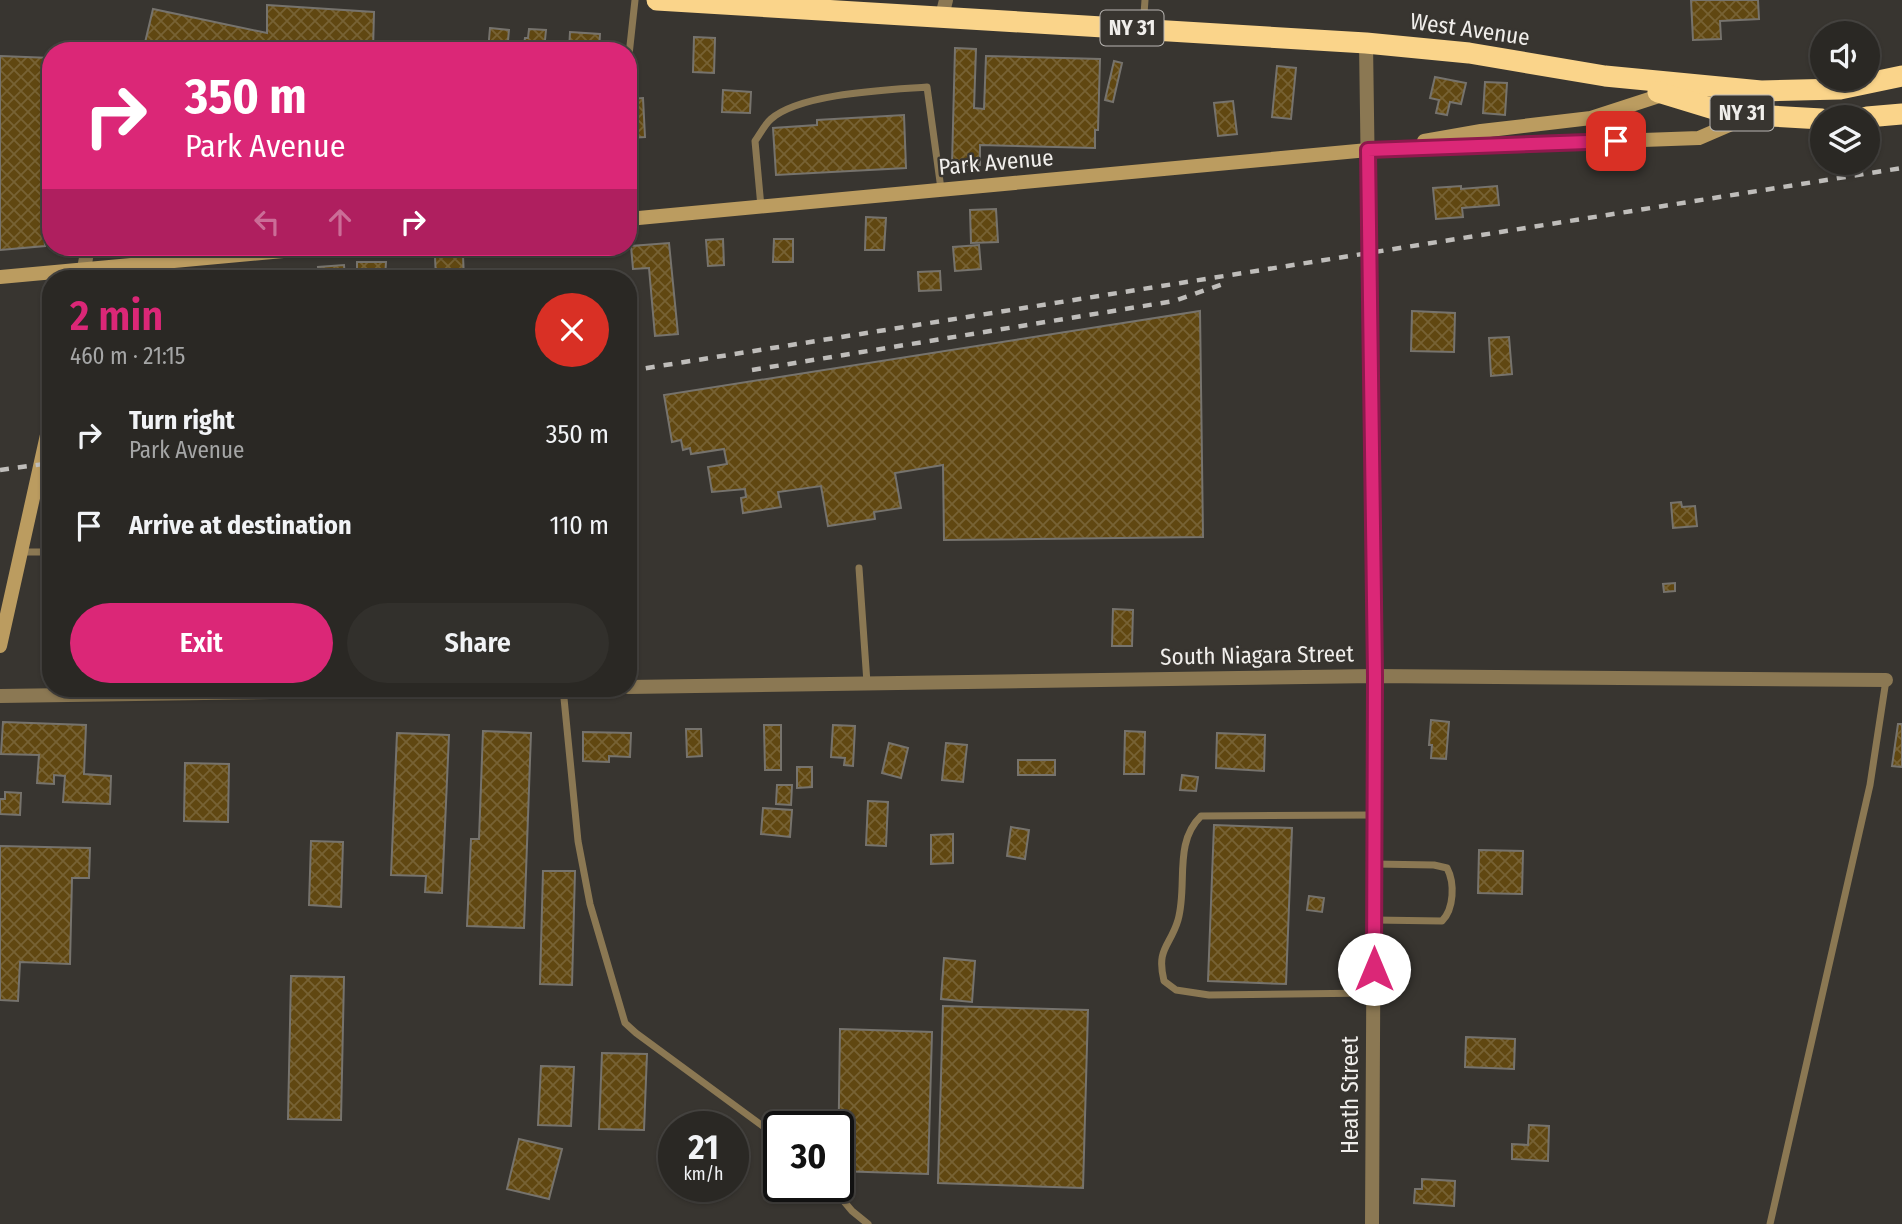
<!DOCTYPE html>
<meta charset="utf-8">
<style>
body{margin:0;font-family:"Fira Sans Condensed",sans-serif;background:#32302c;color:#f1f3f6;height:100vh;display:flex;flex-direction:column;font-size:26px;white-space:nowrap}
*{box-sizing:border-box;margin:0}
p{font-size:23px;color:#a5a6a6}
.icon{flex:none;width:38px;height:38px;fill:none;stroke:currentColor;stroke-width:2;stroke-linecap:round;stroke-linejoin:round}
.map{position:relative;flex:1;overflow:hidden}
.sheet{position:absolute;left:42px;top:270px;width:595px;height:427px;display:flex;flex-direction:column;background:#2a2824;border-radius:28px;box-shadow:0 2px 5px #0004,0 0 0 2px #464441}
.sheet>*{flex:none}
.guide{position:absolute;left:42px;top:42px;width:595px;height:214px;border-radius:28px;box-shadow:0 2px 5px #0004,0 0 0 2px #464441;background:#db2777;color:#fff;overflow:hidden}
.buttons{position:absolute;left:1810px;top:21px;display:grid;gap:14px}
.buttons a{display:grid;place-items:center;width:70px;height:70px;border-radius:50%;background:#2a2824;box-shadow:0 2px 5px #0004,0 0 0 2px #464441;font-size:35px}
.speed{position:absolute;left:658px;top:1111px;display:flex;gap:14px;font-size:35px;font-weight:700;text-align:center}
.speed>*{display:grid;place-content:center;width:91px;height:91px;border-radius:50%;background:#2a2824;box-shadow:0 2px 5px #0004,0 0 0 2px #464441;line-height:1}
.speed small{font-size:18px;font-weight:400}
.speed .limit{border:4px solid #111;border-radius:10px;background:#fff;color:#111}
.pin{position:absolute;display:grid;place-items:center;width:60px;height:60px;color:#fff;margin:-30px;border-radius:14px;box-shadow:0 4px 10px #0006}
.me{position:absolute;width:77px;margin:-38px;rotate:0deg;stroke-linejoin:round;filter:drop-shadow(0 0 5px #0008)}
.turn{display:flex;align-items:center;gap:24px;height:147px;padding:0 28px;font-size:32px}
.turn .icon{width:91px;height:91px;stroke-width:2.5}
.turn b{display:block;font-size:49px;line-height:60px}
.lanes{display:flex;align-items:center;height:66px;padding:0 28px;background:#0003;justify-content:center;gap:35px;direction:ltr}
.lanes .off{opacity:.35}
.round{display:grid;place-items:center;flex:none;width:74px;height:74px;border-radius:37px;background:#32302c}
.overview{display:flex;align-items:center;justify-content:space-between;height:119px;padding:0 28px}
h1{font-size:42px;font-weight:600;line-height:52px;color:#db2777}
.primary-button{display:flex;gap:14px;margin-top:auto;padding:14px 28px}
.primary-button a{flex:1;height:80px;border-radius:42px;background:#db2777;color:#fff;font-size:28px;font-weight:600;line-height:80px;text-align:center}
.primary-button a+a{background:#32302c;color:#f1f3f6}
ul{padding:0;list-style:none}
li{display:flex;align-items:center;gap:21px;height:91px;padding:0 28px}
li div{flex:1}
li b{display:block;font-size:26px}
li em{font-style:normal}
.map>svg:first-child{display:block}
</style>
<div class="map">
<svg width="1902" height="1224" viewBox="0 0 1902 1224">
<defs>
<pattern id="building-cross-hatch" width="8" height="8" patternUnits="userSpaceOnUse" patternTransform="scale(1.75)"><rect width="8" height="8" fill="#604711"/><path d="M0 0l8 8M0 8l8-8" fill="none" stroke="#776234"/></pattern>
</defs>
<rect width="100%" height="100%" fill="#383530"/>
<!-- building -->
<g fill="url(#building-cross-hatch)" stroke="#76736d" stroke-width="2">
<polygon points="1691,0 1758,0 1759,19 1720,21 1721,39 1693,40"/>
<polygon points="267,5 374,12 373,51 143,51 153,9 267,33"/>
<polygon points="490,28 509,30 507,51 488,51"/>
<polygon points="529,29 546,30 544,50 554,51 523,51 525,38 528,38"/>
<polygon points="570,32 600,34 599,51 569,51"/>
<polygon points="694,37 715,38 714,73 693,72"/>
<polygon points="955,48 976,49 974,108 984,109 986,56 1100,59 1098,130 1095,130 1095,148 980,145 980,165 952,165"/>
<polygon points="0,56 51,58 51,140 49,150 51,150 51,191 41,192 45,246 0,250"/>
<polygon points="1114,61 1122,63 1113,102 1105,100"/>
<polygon points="1277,66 1296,68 1291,119 1272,117"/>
<polygon points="1435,77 1466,83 1461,104 1450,102 1447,115 1436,113 1439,100 1430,98"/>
<polygon points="1485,82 1507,83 1505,115 1483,113"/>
<polygon points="723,90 751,92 750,113 722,112"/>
<polygon points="643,98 645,137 628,138 628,99"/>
<polygon points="1233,101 1237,134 1218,136 1214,103"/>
<polygon points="904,115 906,168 776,175 773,128 817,125 817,120"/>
<polygon points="1461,186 1461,189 1497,186 1499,205 1462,208 1463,217 1436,219 1433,188"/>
<polygon points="996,209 998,242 971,243 970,210"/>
<polygon points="866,217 886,218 884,250 865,250"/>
<polygon points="723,239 724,265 708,266 706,240"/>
<polygon points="774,239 793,239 793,262 773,262"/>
<polygon points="669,243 678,334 655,336 649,268 633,269 631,246"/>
<polygon points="979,245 981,269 955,271 953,247"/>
<polygon points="463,256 464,278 436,278 435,257"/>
<polygon points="357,262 386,262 385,278 357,278"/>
<polygon points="344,265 345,278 319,278 318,267"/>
<polygon points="940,271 941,290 919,291 918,272"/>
<polygon points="1200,311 1203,537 944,540 943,465 895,473 901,508 874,512 875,519 828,526 821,486 778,492 781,507 743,513 741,498 746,497 745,489 712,492 708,467 727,464 724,449 691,454 690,448 683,450 681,440 672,442 664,395"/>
<polygon points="1412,311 1455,313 1454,352 1411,351"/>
<polygon points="1509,337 1512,374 1491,376 1489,338"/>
<polygon points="1681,502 1682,507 1695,506 1697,526 1673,528 1671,503"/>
<polygon points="1675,583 1675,591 1664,592 1663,584"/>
<polygon points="1113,609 1133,610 1132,646 1112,646"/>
<polygon points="1431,720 1449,722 1446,759 1431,758 1432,745 1429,745"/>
<polygon points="3,722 86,725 84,774 111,776 110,804 63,802 65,776 54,775 54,784 37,783 39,755 1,754"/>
<polygon points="1898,724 1902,724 1902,767 1892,766"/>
<polygon points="764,725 781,725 781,770 765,770"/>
<polygon points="833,725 855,726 853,766 844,765 845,758 831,757"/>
<polygon points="686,729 701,729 702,756 687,757"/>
<polygon points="483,731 531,733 524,928 467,926 471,839 479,839"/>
<polygon points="1125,731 1145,732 1144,774 1124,774"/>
<polygon points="583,732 631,733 630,757 609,756 609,762 583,761"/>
<polygon points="397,733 449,735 442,893 425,892 426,876 391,875"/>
<polygon points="1217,733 1265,735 1264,771 1216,768"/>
<polygon points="889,743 908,748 901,778 882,773"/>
<polygon points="946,743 967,745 963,782 942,780"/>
<rect x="1018" y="760" width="37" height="15"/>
<polygon points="185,763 229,764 228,822 184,821"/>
<polygon points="797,767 812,767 812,787 797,788"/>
<polygon points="1182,775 1198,777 1196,791 1180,790"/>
<polygon points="777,785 792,785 791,805 776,804"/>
<polygon points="5,792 21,793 20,815 0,814 0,799 5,799"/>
<polygon points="868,801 888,802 886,846 866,845"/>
<polygon points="763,808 792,810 790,837 761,834"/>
<polygon points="1214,825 1292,828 1286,984 1208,981"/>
<polygon points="1011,827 1029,830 1025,859 1007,856"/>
<polygon points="953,834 953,863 931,864 931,835"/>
<polygon points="311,841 343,842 341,907 309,905"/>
<polygon points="0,846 90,848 89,878 72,878 70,964 20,962 18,1001 0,1000"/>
<polygon points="1479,850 1523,851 1522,894 1478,893"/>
<polygon points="543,871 575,871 572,985 540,984"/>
<polygon points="1309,896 1324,898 1322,912 1307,910"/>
<polygon points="944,958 975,961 972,1002 941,999"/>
<polygon points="291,976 344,977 341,1120 288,1119"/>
<polygon points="943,1006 1088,1010 1083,1188 938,1183"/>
<polygon points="840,1029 932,1032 928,1174 838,1171"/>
<polygon points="1466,1037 1515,1039 1514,1069 1465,1067"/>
<polygon points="602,1053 647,1054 644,1130 599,1129"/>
<polygon points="541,1066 574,1067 571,1126 538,1125"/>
<polygon points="1529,1125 1549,1126 1548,1161 1512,1159 1512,1144 1528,1145"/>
<polygon points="519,1139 562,1149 549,1199 507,1189"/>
<polygon points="1422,1179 1455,1181 1454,1206 1414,1203 1415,1189 1422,1189"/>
</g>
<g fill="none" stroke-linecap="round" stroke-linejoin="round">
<!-- lane -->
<g stroke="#8b7853" stroke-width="7">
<polyline points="1143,28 1145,0"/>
<polyline points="628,64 635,0"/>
<path d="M761,207L755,141C760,134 765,124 771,119C801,93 888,90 927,87L941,189"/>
<polyline points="21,552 51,552"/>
<polyline points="859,568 867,683"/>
<polyline points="563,688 578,841 590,904 625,1023 636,1033 779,1138"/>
<path d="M1374,920L1442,921C1454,909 1455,883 1447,868L1434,865L1374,864"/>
<path d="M1373,993L1209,995L1176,990L1164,981C1156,948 1170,947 1178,920C1188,885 1173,843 1201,816L1374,815"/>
<polyline points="831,1186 852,1211 868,1224"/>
<polyline points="1770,1224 1870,785 1886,680"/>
</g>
<!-- street -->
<g stroke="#8b7853" stroke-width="14">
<polyline points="942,16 946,0"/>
<polyline points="1366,43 1375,676 1372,1224"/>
<polyline points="84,269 88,247"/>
<polyline points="628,687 1375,676 1886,680"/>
<polyline points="0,696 548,688"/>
</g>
<!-- secondary -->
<g stroke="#bb9c60" stroke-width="14">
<polyline points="1424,141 1481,131 1591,118 1668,93"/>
<polyline points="628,219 1368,150 1699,138 1750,116"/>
<polyline points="0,277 327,247"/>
<polyline points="0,646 51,417"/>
</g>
<!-- highway -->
<g stroke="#fad48a" stroke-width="21">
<polyline points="657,0 1366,43 1469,53 1605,76 1761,91 1840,89 1902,76"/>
<polyline points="1658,92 1717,110 1752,115 1822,119"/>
<polyline points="1867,117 1902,114"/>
</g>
<!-- rail -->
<g stroke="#bfbdba" stroke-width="4.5" stroke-dasharray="9 9" stroke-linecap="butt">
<polyline points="752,370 1174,301 1226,283"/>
<polyline points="628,371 1902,168"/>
<polyline points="0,470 51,463"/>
</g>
</g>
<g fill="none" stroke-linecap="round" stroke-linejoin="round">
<!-- route casing -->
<g stroke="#8e194d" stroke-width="18">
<polyline id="route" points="1374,969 1375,676 1368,150 1616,141"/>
</g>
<!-- route -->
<use href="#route" stroke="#db2777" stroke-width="12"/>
</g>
<g text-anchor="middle" stroke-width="5" stroke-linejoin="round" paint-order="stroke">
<!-- shield labels -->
<g fill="#383530" stroke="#b9b6b3" stroke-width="2">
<rect x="1100.5" y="10.5" width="63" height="35" rx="5"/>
<rect x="1710.5" y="95.5" width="63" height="35" rx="5"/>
</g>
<g font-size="21" font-weight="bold" fill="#f0eeeb">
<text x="1132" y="35">NY 31</text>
<text x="1742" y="120">NY 31</text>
</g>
<!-- street labels -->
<g font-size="23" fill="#f0eeeb" stroke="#383530">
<text transform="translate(1470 29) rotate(8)" y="8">West Avenue</text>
<text transform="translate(996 162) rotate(-5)" y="8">Park Avenue</text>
<text transform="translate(1257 655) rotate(-1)" y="8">South Niagara Street</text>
<text transform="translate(1350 1095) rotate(-90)" y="8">Heath Street</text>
</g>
</g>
</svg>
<div class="buttons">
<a><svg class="icon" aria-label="sound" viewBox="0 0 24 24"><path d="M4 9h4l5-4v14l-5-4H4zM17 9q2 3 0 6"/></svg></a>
<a><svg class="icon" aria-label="layers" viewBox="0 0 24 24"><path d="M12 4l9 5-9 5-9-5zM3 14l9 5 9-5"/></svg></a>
</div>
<div class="speed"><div>21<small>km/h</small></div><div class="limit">30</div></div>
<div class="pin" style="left:1616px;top:141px;background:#d93025"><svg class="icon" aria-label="arrive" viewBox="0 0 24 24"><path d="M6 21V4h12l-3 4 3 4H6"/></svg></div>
<svg class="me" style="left:1374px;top:969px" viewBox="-20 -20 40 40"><circle r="19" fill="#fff"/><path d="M0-13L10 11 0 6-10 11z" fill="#db2777"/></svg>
<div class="guide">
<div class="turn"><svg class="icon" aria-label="right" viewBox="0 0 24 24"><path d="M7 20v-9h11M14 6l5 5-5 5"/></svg><div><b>350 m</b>Park Avenue</div></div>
<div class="lanes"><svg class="icon off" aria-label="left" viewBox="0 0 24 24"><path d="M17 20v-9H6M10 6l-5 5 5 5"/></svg><svg class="icon off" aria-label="ahead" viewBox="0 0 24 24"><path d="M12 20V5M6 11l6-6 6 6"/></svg><svg class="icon" aria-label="right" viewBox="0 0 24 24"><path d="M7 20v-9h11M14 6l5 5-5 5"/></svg></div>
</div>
<section class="sheet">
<div class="overview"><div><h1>2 min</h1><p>460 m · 21:15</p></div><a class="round" style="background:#d93025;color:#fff"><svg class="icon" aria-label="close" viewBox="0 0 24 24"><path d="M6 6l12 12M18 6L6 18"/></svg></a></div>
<ul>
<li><svg class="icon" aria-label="right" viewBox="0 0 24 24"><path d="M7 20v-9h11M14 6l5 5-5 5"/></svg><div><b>Turn right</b><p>Park Avenue</p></div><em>350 m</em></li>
<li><svg class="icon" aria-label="arrive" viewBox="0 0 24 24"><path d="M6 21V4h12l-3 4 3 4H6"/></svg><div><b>Arrive at destination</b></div><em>110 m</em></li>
</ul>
<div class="primary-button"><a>Exit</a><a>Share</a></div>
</section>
</div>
